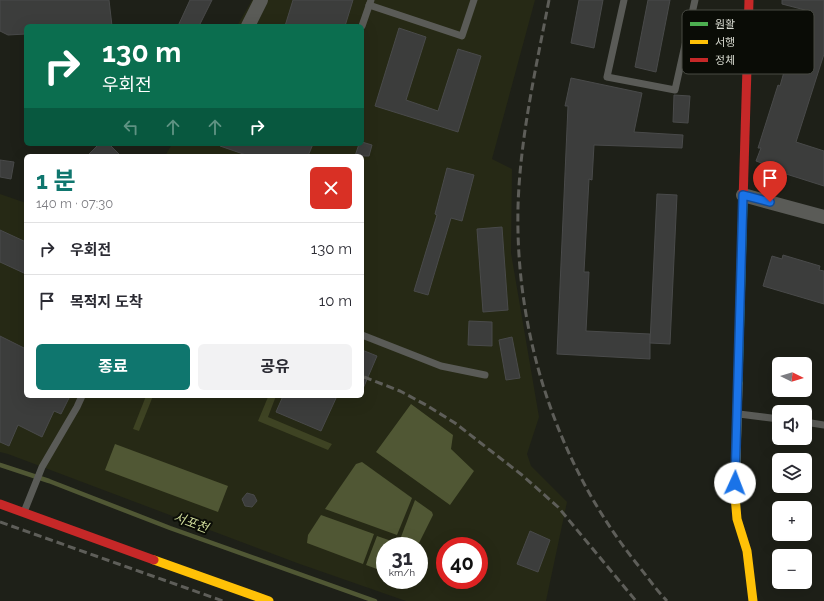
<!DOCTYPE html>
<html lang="ko">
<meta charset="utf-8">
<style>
body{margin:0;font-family:Raleway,"Noto Sans KR",sans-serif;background:#f2f2f3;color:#2b2b33;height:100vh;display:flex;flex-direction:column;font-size:15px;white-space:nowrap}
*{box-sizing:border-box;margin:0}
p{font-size:13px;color:#7c7c81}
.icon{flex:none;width:22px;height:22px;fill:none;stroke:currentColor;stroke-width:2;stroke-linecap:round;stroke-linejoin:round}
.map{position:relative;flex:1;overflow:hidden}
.side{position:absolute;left:24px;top:154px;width:340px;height:244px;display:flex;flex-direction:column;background:#fff;border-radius:6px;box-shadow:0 4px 16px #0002}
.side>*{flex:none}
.guide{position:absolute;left:24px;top:24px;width:340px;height:122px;border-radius:6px;box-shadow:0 4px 16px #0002;background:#0b6e4f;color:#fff;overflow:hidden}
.needle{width:26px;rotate:95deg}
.controls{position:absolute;left:772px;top:357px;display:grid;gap:8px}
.controls a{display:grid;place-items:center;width:40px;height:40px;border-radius:6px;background:#fff;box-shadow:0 4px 16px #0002;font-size:20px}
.speed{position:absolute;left:376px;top:537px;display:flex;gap:8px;font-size:20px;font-weight:700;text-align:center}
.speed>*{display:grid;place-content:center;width:52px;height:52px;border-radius:50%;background:#fff;box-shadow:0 4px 16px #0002;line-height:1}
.speed small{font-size:10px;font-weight:400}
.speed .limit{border:6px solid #d22;background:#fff;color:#111}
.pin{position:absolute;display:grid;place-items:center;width:34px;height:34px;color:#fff;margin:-41px -17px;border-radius:50% 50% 50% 0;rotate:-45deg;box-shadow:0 0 4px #0007}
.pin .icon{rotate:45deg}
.me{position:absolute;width:44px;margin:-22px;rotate:2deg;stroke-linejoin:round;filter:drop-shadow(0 0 3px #0008)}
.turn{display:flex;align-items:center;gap:14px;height:84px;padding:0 12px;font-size:18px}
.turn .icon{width:52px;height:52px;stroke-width:2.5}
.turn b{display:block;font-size:28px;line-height:34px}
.lanes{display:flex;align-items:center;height:38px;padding:0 12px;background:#0003;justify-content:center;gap:20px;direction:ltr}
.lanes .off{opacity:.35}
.round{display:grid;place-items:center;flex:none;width:42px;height:42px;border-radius:6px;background:#f2f2f3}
.headline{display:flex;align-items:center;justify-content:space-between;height:68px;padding:0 12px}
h1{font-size:24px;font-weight:700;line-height:30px;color:#0f766e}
.primary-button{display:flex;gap:8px;margin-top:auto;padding:8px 12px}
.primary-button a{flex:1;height:46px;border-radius:6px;background:#0f766e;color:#fff;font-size:16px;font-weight:700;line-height:46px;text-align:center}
.primary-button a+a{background:#f2f2f3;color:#2b2b33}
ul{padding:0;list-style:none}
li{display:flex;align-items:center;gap:12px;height:52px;padding:0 12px;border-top:1px solid #e1e1e2}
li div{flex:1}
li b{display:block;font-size:15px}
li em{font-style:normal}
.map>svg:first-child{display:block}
</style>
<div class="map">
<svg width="824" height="601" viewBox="0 0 824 601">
<rect width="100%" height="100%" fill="#1e2018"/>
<!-- built -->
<path fill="#262915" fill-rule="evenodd" d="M252,0H535L492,159L512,169L511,253L539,417L527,454L531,466L567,502L546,601H406L297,563L8,454L0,452V194L26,203V396H362V156H165L172,144H362V26H237ZM385,546H419V580H385ZM445,546H479V580H445Z"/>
<!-- forest -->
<g fill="#3e4323">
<polygon points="146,396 153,396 139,431 133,429"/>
<polygon points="266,396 276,396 268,417 332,444 328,450 258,421 268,397"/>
</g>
<!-- water -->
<g fill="#505734">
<polygon points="411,404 453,435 451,449 474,471 450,505 376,452"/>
<polygon points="115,444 228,486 218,512 105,470"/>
<polygon points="362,462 412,498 397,535 325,509 356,464"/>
<polygon points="415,500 432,512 433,515 419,543 401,537"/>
<polygon points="321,515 374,534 363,564 307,543 308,535"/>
<polygon points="377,536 406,546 385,546 385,572 366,565"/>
</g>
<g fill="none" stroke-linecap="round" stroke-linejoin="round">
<!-- stream -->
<polyline stroke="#505734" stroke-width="4.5" points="0,465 49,481 170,528 375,601"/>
</g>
<!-- building -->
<g fill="#3c3d3c" stroke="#494a4a">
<polygon points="0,0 109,0 112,26 26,26 26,34 8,35 0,31"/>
<polygon points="190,0 212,0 199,26 178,26"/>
<polygon points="293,0 353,0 345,26 285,26"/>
<polygon points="579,0 603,0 594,48 571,43"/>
<polygon points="648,0 670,0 656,72 635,67"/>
<polygon points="782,0 824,0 824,54 796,142 824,151 824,186 764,167 764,164 756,161 761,148 758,148 778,85 780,86 795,33 797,34 805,10 782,4"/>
<polygon points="399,28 426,37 406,100 438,111 458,49 481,56 458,132 375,106"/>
<polygon points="571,78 642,93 634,132 683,135 682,148 594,145 592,180 589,179 584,272 589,272 586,331 650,334 650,359 557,354 568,106 565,106"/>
<polygon points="674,95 690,96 688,123 673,122"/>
<polygon points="362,142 372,145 369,156 355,156 359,144 362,144"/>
<polygon points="99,144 109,144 121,156 87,156"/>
<polygon points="220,144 313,144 308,156 249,156 220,146"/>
<polygon points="0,160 14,162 11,179 0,177"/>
<polygon points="447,168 474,175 462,221 451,218 428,295 414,291 437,215 435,214"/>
<polygon points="657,194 677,195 670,344 650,343"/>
<polygon points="502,227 508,310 483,312 477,229"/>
<polygon points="0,230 26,242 26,274 0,262"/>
<polygon points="783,255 820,266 819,270 824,271 824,304 763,286 772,256 782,259"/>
<polygon points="469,321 492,322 492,346 468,345"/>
<polygon points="0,336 26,349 26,396 70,396 61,414 54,411 42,437 18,425 9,446 0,442"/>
<polygon points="512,337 520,378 506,380 499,340"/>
<polygon points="362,350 377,356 362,391"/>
<polygon points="283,396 337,396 321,431 276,412"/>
<polygon points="247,493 254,495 257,501 252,507 245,506 242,499"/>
<polygon points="530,531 550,540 538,572 517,564"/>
</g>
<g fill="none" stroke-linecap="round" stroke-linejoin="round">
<!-- lane -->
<g stroke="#5a5b57" stroke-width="7">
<polyline points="624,0 607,77 675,90 695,0"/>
<polyline points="369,5 462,36 474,0"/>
<polyline points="362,26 371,0"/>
<polyline points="362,335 441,366 485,375"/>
<polyline points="739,414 779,419"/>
<polyline points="805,422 824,425"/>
<polyline points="24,512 42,467 77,407 82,396"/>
</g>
<!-- street -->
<g stroke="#5a5b57" stroke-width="14">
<polyline points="248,26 261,0"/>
<polyline points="743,195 824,217"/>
</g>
<!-- fast -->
<polyline stroke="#4caf50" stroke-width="9" points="738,383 743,202"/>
<!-- slow -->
<g stroke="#ffc107" stroke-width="9">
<polyline points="738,383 735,496 737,519 747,551 753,601"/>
<polyline points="154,560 269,601"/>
</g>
<!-- jam -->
<g stroke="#c62828" stroke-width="9">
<polyline points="743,202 749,0"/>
<polyline points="0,504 154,560"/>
</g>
<!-- rail -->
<g stroke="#5e5e59" stroke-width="3" stroke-dasharray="8 4" stroke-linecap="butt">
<path d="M549,0C536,68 520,137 518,207C515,334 557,464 637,564C647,576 656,590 667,601"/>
<polyline points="364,377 400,391 426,405 455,423 522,475 558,507 636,601"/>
<polyline points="0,522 223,601"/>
</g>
</g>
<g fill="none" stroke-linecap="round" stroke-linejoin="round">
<!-- route casing -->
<g stroke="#114b97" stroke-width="10">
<polyline id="route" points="735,483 743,195 770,202"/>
</g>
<!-- route -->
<use href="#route" stroke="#1a73e8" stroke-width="7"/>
</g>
<g text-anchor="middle" stroke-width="4" stroke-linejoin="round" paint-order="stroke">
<!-- water labels -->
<g font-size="13" font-style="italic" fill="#cfdb9a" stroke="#0a0c06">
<text transform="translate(191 522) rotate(20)" y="5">서포천</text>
</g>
</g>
<!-- legend -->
<rect x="682" y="10" width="132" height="64" rx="6" fill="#0a0c06" stroke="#484a43" stroke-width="1"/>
<rect x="690" y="22" width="18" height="4" fill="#4caf50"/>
<rect x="690" y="40" width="18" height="4" fill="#ffc107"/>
<rect x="690" y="58" width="18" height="4" fill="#c62828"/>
<g font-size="11" fill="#d8dad0">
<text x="715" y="28">원활</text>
<text x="715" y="46">서행</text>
<text x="715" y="64">정체</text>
</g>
</svg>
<div class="controls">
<a><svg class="needle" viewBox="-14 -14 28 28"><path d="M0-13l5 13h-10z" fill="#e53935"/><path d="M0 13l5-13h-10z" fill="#7c7c81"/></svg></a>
<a><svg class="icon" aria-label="sound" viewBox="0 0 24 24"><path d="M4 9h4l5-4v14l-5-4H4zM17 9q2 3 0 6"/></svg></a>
<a><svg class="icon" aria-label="layers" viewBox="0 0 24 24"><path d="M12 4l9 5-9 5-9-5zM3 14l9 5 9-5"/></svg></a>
<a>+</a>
<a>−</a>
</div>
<div class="speed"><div>31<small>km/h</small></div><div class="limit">40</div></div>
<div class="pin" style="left:770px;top:202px;background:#d93025"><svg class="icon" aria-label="arrive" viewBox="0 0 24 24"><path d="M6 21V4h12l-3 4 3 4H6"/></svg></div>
<svg class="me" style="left:735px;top:483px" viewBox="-20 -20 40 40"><circle r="19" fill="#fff"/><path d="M0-13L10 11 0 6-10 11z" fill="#1a73e8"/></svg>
<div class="guide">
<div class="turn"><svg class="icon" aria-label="right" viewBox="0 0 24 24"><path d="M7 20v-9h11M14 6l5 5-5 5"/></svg><div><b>130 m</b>우회전</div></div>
<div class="lanes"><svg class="icon off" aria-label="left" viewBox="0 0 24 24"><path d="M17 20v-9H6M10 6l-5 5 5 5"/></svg><svg class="icon off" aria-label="ahead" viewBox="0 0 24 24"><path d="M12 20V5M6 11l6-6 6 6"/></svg><svg class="icon off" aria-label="ahead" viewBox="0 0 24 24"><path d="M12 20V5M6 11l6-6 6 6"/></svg><svg class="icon" aria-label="right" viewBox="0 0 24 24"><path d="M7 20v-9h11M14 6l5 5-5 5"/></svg></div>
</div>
<section class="side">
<div class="headline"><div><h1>1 분</h1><p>140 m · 07:30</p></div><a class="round" style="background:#d93025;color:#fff"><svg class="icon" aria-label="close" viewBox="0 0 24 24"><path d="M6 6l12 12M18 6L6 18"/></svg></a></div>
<ul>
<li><svg class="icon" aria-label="right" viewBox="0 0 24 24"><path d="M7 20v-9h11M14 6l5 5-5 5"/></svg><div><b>우회전</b></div><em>130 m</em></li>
<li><svg class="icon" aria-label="arrive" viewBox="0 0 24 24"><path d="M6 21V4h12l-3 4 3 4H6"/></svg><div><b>목적지 도착</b></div><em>10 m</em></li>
</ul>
<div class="primary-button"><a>종료</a><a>공유</a></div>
</section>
</div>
